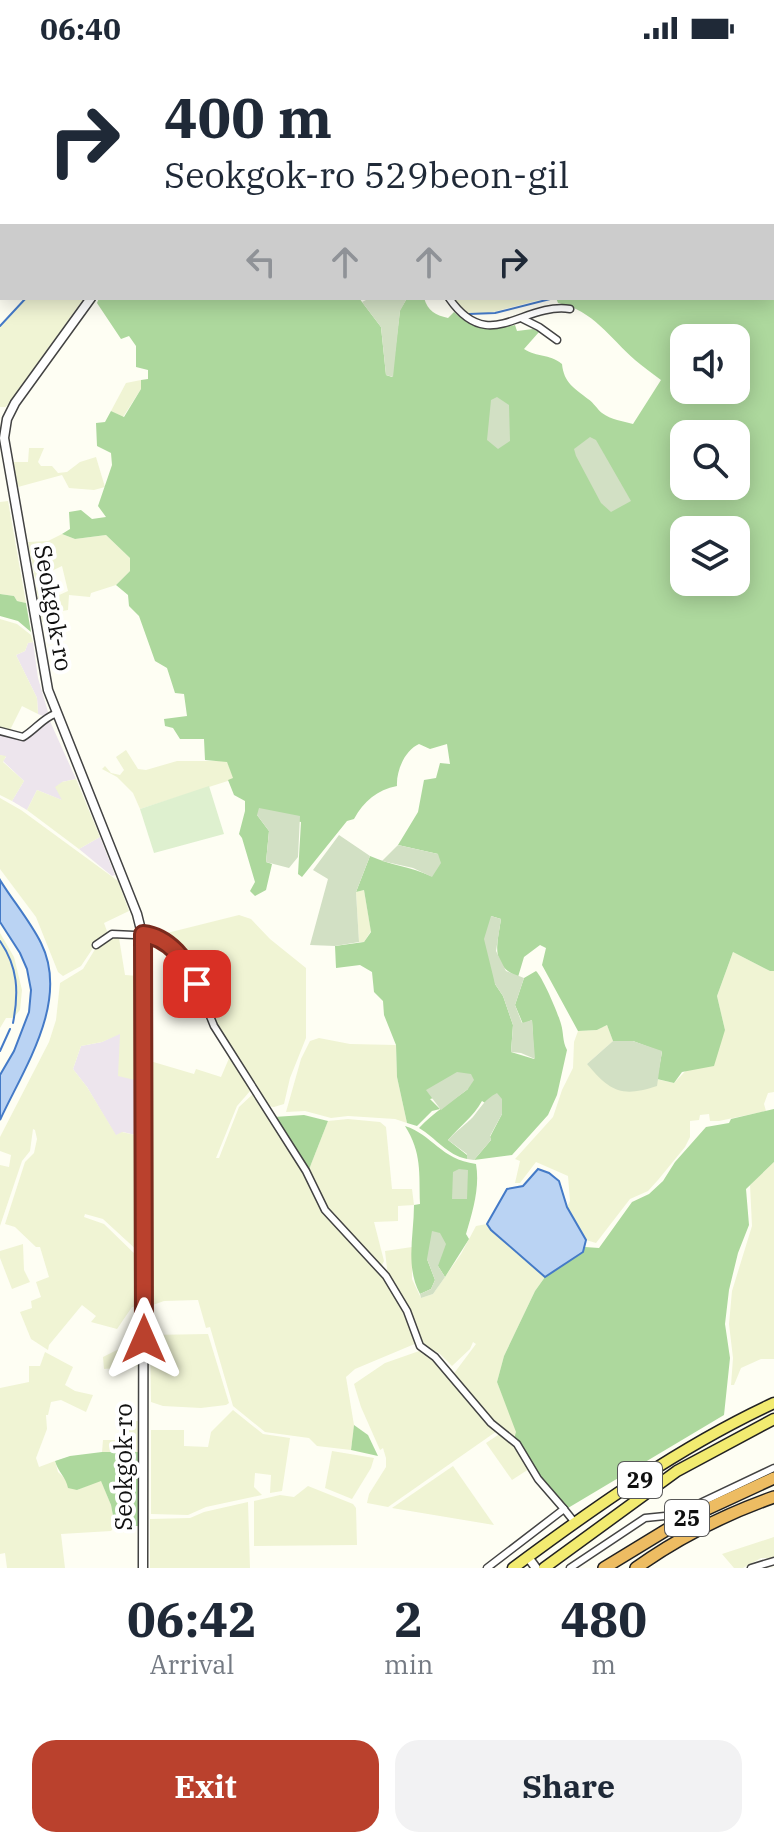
<!DOCTYPE html>
<style>
body{margin:0;font-family:"IBM Plex Serif",serif;background:#f2f2f3;color:#1f2937;height:100vh;display:flex;flex-direction:column;font-size:30px;white-space:nowrap}
*{box-sizing:border-box;margin:0}
p{font-size:26px;color:#747a83}
.icon{flex:none;width:44px;height:44px;fill:none;stroke:currentColor;stroke-width:2;stroke-linecap:round;stroke-linejoin:round}
.map{position:relative;height:1512px;overflow:hidden}
.side{display:flex;flex-direction:column;background:#fff;flex:1}
.side>*{flex:none}
.banner{position:absolute;left:0px;top:0px;width:774px;height:244px;box-shadow:0 4px 20px #0003;background:#fff;color:#1f2937;overflow:hidden}
.tools{position:absolute;left:670px;top:268px;display:grid;gap:16px}
.tools a{display:grid;place-items:center;width:80px;height:80px;border-radius:16px;background:#fff;box-shadow:0 4px 20px #0003;font-size:40px}
.pin{position:absolute;display:grid;place-items:center;width:68px;height:68px;color:#fff;margin:-34px;border-radius:16px;box-shadow:0 4px 12px #0006}
.me{position:absolute;width:88px;margin:-44px;rotate:0deg;stroke-linejoin:round;filter:drop-shadow(0 0 6px #0008)}
.turn{display:flex;align-items:center;gap:28px;height:168px;padding:0 32px;font-size:36px}
.turn .icon{width:104px;height:104px;stroke-width:2.5}
.turn b{display:block;font-size:56px;line-height:68px}
.lanes{display:flex;align-items:center;height:76px;padding:0 32px;background:#0003;justify-content:center;gap:40px;direction:ltr}
.lanes .off{opacity:.35}
.eta{display:flex;justify-content:space-evenly;align-items:center;height:136px;text-align:center}
.eta b{font-size:48px;font-weight:700;line-height:56px}
.action{display:flex;gap:16px;margin-top:auto;padding:16px 32px}
.action a{flex:1;height:92px;border-radius:24px;background:#ba412d;color:#fff;font-size:32px;font-weight:700;line-height:92px;text-align:center}
.action a+a{background:#f2f2f3;color:#1f2937}
.status{display:flex;justify-content:space-between;align-items:center;height:56px;padding:0 40px;background:#fff;direction:ltr}
.status svg{height:22px;fill:currentColor}
.map>svg:first-child{display:block}
</style>
<div class="status"><b>06:40</b><svg viewBox="0 0 49 12"><path d="M0 12V9h3v3zM5 12V6h3v6zM10 12V3h3v9zM15 12V0h3v12zM26 1h20v11H26zM47 4h2v5h-2z"/></svg></div>
<div class="map">
<svg width="774" height="1512" viewBox="0 0 774 1512">
<rect width="100%" height="100%" fill="#fefef3"/>
<!-- industrial -->
<g fill="#ede5ed">
<polygon points="33,586 38,622 48,656 43,660 38,658 37,642 16,599 25,595 28,587"/>
<polygon points="49,663 76,723 62,726 64,745 37,734 27,754 12,745 24,725 3,705 6,701 0,699 0,677 25,682"/>
<polygon points="100,781 115,819 112,820 79,793"/>
<polygon points="120,977 131,1021 139,1025 139,1080 123,1076 116,1080 87,1031 73,1013 81,990 102,986"/>
</g>
<!-- farmland -->
<g fill="#f0f4d4">
<polygon points="27,242 84,242 6,351 0,351 0,271"/>
<polygon points="454,242 547,242 493,256 476,258 464,256"/>
<polygon points="141,324 141,333 123,361 111,355 126,327"/>
<polygon points="29,392 44,392 38,406 41,410 52,410 58,417 67,416 80,406 96,401 105,431 94,434 69,432 62,419 18,431 13,406 28,406"/>
<polygon points="8,445 26,547 17,545 14,540 0,538 0,446"/>
<polygon points="62,478 75,483 106,479 130,502 130,515 116,529 91,537 90,541 69,539 68,554 57,556 42,566 36,531 41,534 46,545 68,535 62,510 35,523 28,486 48,485"/>
<polygon points="0,563 17,568 31,579 33,586 28,587 25,595 16,599 37,642 38,658 22,650 9,676 0,673"/>
<polygon points="126,694 138,713 146,714 177,705 227,705 234,723 140,753 133,737 117,721 102,713 105,710 111,717 120,719 124,714 116,701"/>
<polygon points="0,699 6,700 3,706 24,725 12,745 0,739"/>
<polygon points="76,723 100,781 79,793 27,754 37,734 62,744 55,731 62,726"/>
<polygon points="0,742 21,754 118,825 129,855 104,867 108,878 99,883 81,910 63,920 58,916 36,861 0,813"/>
<polygon points="364,834 371,875 364,886 359,886 356,836"/>
<polygon points="239,859 251,863 270,883 306,912 306,982 290,1022 284,1048 274,1051 268,1050 218,969 190,906 159,879"/>
<polygon points="0,877 14,901 22,934 20,954 13,962 6,962 0,972"/>
<polygon points="112,881 119,882 125,919 139,920 139,1025 118,1020 120,978 102,986 81,990 73,1013 87,1031 116,1079 122,1076 139,1080 140,1197 103,1163 85,1158 84,1161 104,1168 140,1203 140,1250 132,1251 117,1273 91,1266 96,1260 82,1249 49,1289 48,1294 31,1283 20,1256 32,1252 31,1245 41,1241 36,1226 49,1221 40,1191 36,1191 15,1171 5,1168 25,1106 34,1097 37,1083 35,1074 33,1073 30,1095 22,1105 0,1170 0,1109 9,1111 11,1099 0,1095 0,1081 49,986 56,964 60,927 83,913 97,890"/>
<polygon points="733,896 770,915 774,915 774,1036 768,1037 764,1048 766,1055 719,1065 710,1065 709,1058 700,1059 699,1064 690,1065 690,1081 685,1091 658,1124 648,1135 630,1143 596,1187 586,1184 567,1151 570,1145 568,1120 536,1106 520,1127 515,1127 520,1105 515,1103 553,1061 562,1034 573,1012 574,986 578,975 597,974 607,969 613,985 587,1008 674,1027 725,974 717,940"/>
<polygon points="319,982 350,988 396,989 397,1021 407,1067 395,1063 348,1060 331,1062 305,1055 286,1056 301,1003 310,985"/>
<polygon points="230,1000 251,1034 237,1050 216,1102 219,1102 239,1051 254,1037 304,1116 323,1156 384,1222 405,1256 417,1287 355,1313 346,1321 354,1369 351,1394 317,1390 309,1382 265,1376 233,1350 210,1271 206,1272 198,1244 164,1245 150,1250 150,1005 194,1018 196,1013 221,1021"/>
<polygon points="348,1063 380,1066 386,1071 392,1133 412,1133 414,1149 398,1150 398,1165 374,1166 384,1205 382,1209 377,1210 327,1154 308,1116 328,1065"/>
<polygon points="774,1106 774,1303 761,1303 741,1312 734,1329 731,1329 733,1302 729,1268 732,1235 752,1170 750,1129"/>
<polygon points="487,1168 491,1174 545,1221 535,1235 504,1300 497,1326 517,1376 514,1383 492,1365 452,1320 476,1288 473,1286 470,1293 452,1310 439,1297 422,1289 388,1221 385,1195 412,1191 412,1223 421,1242 433,1238 461,1198 476,1170"/>
<polygon points="23,1188 24,1214 30,1226 12,1233 0,1202 0,1195"/>
<polygon points="208,1278 229,1347 226,1349 201,1352 163,1350 151,1346 150,1279"/>
<polygon points="139,1283 139,1310 104,1313 103,1301"/>
<polygon points="422,1294 434,1302 497,1375 388,1451 367,1447 369,1438 386,1411 386,1402 383,1392 380,1394 361,1351 354,1328 385,1307"/>
<polygon points="45,1296 73,1311 65,1329 75,1335 93,1339 86,1356 61,1344 51,1346 48,1359 46,1359 47,1373 36,1402 39,1411 55,1405 58,1416 77,1434 101,1424 111,1449 115,1470 111,1475 61,1478 65,1512 7,1512 5,1497 0,1498 0,1332 29,1326 29,1310 40,1310"/>
<polygon points="233,1354 263,1378 290,1382 282,1435 270,1437 271,1419 255,1417 254,1431 262,1439 206,1451 188,1459 151,1458 151,1374 184,1374 184,1390 208,1391 211,1376"/>
<polygon points="126,1365 138,1365 139,1396 102,1396 103,1384 127,1384"/>
<polygon points="501,1377 516,1390 529,1413 512,1424 486,1387"/>
<polygon points="332,1395 374,1402 371,1412 352,1443 325,1432"/>
<polygon points="453,1410 494,1469 392,1452"/>
<polygon points="308,1430 353,1448 356,1452 357,1489 254,1490 254,1445 280,1439 294,1441"/>
<polygon points="248,1446 250,1512 150,1512 150,1463 190,1462 204,1456"/>
<polygon points="774,1481 774,1502 761,1502 743,1512 734,1512 722,1498"/>
</g>
<!-- forest -->
<g fill="#add89d" fill-rule="evenodd">
<path d="M433,0H774V915H770L733,896L717,940L725,974L714,1010L682,1016L674,1027L657,1023L662,996L633,985H613L607,969L597,974L578,975L542,909L546,892L540,889L524,901L518,921C490,908 497,889 501,863L491,860L495,928L503,940L513,969L511,996L534,1003L532,964L523,968L515,949L524,922L536,915C543,922 558,957 561,968C564,978 562,984 567,994L557,1039L548,1059L512,1099L474,1104L491,1084L490,1081L502,1058L482,1045C473,1061 460,1070 448,1084L467,1099V1103C447,1099 436,1082 419,1072C434,1056 451,1046 468,1033L430,1043L440,1053L432,1055L417,1070L407,1067L397,1021L396,989L384,959L383,945L374,936L372,916L360,909L336,912L335,890L364,886L371,876L364,834L356,836L370,800C390,809 411,811 431,820L438,798L398,789L418,756L424,724L436,722L440,707L450,708L447,688L430,693L419,688C405,694 396,715 397,730C377,734 364,745 354,763L347,765L302,821L298,818L301,766L257,759L269,775L266,806L272,808L266,834L255,840L250,835L255,826L242,782L239,778L245,755V745L234,739L228,724L233,722L227,706L205,704L204,683H180L173,672L165,670L164,663L187,660L184,638L175,637L167,612L155,605L139,560L129,550L128,539L116,529L130,515V502L106,479L75,483L62,478L70,473L69,456L81,454L92,463L106,461L98,450L112,409L111,397L97,390L96,367L105,366L111,355L124,361L141,333V324L148,323V314L136,311V290L129,280L121,283L97,247L99,242H359L381,271L386,319L392,321L400,254L406,244L424,242C428,255 435,259 448,262L454,256C476,276 488,274 515,269L517,275L533,273L539,276L524,293C538,302 548,297 562,308C564,327 574,332 588,343C594,347 597,353 602,357C611,364 623,365 633,368L661,324C652,317 643,311 635,304C610,282 593,254 558,247L556,242H772V2H432ZM684,282H736V334H684ZM684,378H736V430H684ZM684,474H736V526H684Z"/>
<polygon points="0,538 14,540 17,545 26,547 31,576 18,565 0,560"/>
<polygon points="774,1053 774,1106 746,1133 749,1169 738,1197 729,1234 725,1268 730,1302 724,1359 568,1452 541,1423 521,1387 514,1383 516,1376 497,1326 504,1300 535,1235 545,1221 583,1196 585,1191 599,1192 632,1146 649,1138 663,1125 675,1106 706,1071 729,1067 731,1063"/>
<polygon points="304,1059 328,1065 308,1116 274,1061"/>
<path d="M405,1070C433,1079 440,1103 476,1108C480,1131 473,1155 466,1178L469,1183L445,1221L438,1210L427,1203L435,1224L431,1233L420,1238C405,1210 414,1179 414,1149L420,1148C419,1117 422,1097 405,1070Z"/>
<polygon points="354,1369 368,1379 378,1400 351,1394"/>
<path d="M102,1396H139L138,1470H115L111,1449L101,1425L77,1434L68,1432C66,1421 58,1416 55,1405L70,1400Z"/>
</g>
<!-- cemetery -->
<g fill="#d2e0c4">
<polygon points="370,242 413,242 406,244 400,255 393,321 386,319 381,271 362,246"/>
<polygon points="497,341 509,349 510,385 498,393 487,384 491,344"/>
<polygon points="590,381 596,384 631,445 611,456 601,447 576,400 574,393"/>
<polygon points="259,752 300,760 298,801 289,812 266,806 269,775 257,759"/>
<polygon points="339,779 370,800 356,836 359,886 335,890 310,889 328,823 313,814"/>
<polygon points="398,789 438,798 441,807 432,821 413,812 382,805"/>
<polygon points="491,860 501,863 496,895 506,915 524,922 515,949 522,967 532,964 535,1003 521,997 511,996 513,969 503,940 495,928 484,883"/>
<path d="M613,985H633L662,995L657,1030C621,1042 610,1035 587,1008Z"/>
<polygon points="457,1016 471,1018 474,1024 468,1033 441,1054 426,1034"/>
<path d="M497,1037L502,1043V1058L490,1080L491,1084L474,1104L467,1103V1098L448,1084C455,1076 466,1068 473,1061C482,1050 484,1044 497,1037Z"/>
<polygon points="459,1113 468,1114 467,1143 452,1143 453,1116"/>
<polygon points="432,1175 440,1177 446,1188 438,1210 445,1221 433,1238 421,1242 420,1238 431,1233 435,1224 427,1203"/>
</g>
<!-- pitch -->
<polygon fill="#def0cf" points="209,730 224,778 154,797 140,753"/>
<!-- water -->
<g fill="#bad3f3" stroke="#447ac7" stroke-width="2">
<path d="M0,824C13,845 30,865 41,887C70,945 24,1012 0,1064V1019L14,995L29,956L31,934L27,913L20,897L0,866Z"/>
<polygon points="538,1113 549,1117 559,1125 567,1151 586,1184 583,1196 545,1221 491,1174 487,1168 507,1133 523,1130"/>
</g>
<g fill="none" stroke-linecap="round" stroke-linejoin="round">
<!-- stream -->
<g stroke="#447ac7" stroke-width="2">
<polyline points="267,2 268,0"/>
<polyline points="469,258 495,257 554,242"/>
<polyline points="0,270 26,242"/>
<path d="M0,885C18,911 19,936 13,967"/>
<polyline points="0,995 10,973"/>
</g>
<!-- minor casing -->
<g stroke="#434343" stroke-width="9">
<g id="minor">
<path d="M449,242C489,300 522,246 570,253"/>
<polyline points="523,263 539,271 557,284"/>
<path d="M0,675L23,681C35,674 43,662 55,658"/>
<polyline points="96,889 112,878 156,880 188,906 214,970 306,1115 325,1154 386,1220 407,1255 420,1290 435,1301 491,1367 517,1388 538,1423 564,1453"/>
<polyline points="487,1512 564,1453 576,1468"/>
<polyline points="570,1512 645,1462 675,1459 774,1412"/>
<polyline points="751,1512 774,1505"/>
</g>
</g>
<!-- tertiary casing -->
<g stroke="#434343" stroke-width="11">
<g id="tertiary">
<polyline points="157,2 158,0"/>
<polyline points="91,242 15,347 7,363 4,382 48,634 137,858 144,886 143,1512"/>
<polyline points="528,1501 536,1512"/>
</g>
</g>
<!-- primary casing -->
<g stroke="#212121" stroke-width="13">
<g id="primary">
<path d="M513,1512C595,1451 681,1390 774,1347"/>
<polyline points="544,1512 677,1415 774,1363"/>
</g>
</g>
<!-- motorway casing -->
<g stroke="#212121" stroke-width="14">
<g id="motorway">
<polyline points="604,1512 681,1465 774,1422"/>
<path d="M636,1512C678,1482 726,1458 774,1441"/>
</g>
</g>
<!-- minor -->
<use href="#minor" stroke="#fff" stroke-width="6"/>
<!-- tertiary -->
<use href="#tertiary" stroke="#fff" stroke-width="8"/>
<!-- primary -->
<use href="#primary" stroke="#f2eb70" stroke-width="10"/>
<!-- motorway -->
<use href="#motorway" stroke="#edbc62" stroke-width="11"/>
</g>
<g fill="none" stroke-linecap="round" stroke-linejoin="round">
<!-- route casing -->
<g stroke="#792a1d" stroke-width="20">
<path id="route" d="M144,1283L143,878C169,881 187,905 197,928"/>
</g>
<!-- route -->
<use href="#route" stroke="#ba412d" stroke-width="14"/>
</g>
<g text-anchor="middle" stroke-width="8" stroke-linejoin="round" paint-order="stroke">
<!-- shield labels -->
<g fill="#fff" stroke="#585858" stroke-width="2">
<rect x="618" y="1406" width="44" height="36" rx="6"/>
<rect x="665" y="1444" width="44" height="36" rx="6"/>
</g>
<g font-size="22" font-weight="bold" fill="#101010">
<text x="640" y="1432">29</text>
<text x="687" y="1470">25</text>
</g>
<!-- street labels -->
<g font-size="24" fill="#101010" stroke="#fff">
<text transform="translate(53 552) rotate(80)" y="8">Seokgok-ro</text>
<text transform="translate(124 1411) rotate(-90)" y="8">Seokgok-ro</text>
</g>
</g>
</svg>
<div class="tools">
<a><svg class="icon" aria-label="sound" viewBox="0 0 24 24"><path d="M4 9h4l5-4v14l-5-4H4zM17 9q2 3 0 6"/></svg></a>
<a><svg class="icon" aria-label="search" viewBox="0 0 24 24"><circle cx="10" cy="10" r="6"/><path d="M15 15l6 6"/></svg></a>
<a><svg class="icon" aria-label="layers" viewBox="0 0 24 24"><path d="M12 4l9 5-9 5-9-5zM3 14l9 5 9-5"/></svg></a>
</div>
<div class="pin" style="left:197px;top:928px;background:#d93025"><svg class="icon" aria-label="arrive" viewBox="0 0 24 24"><path d="M6 21V4h12l-3 4 3 4H6"/></svg></div>
<svg class="me" style="left:144px;top:1283px" viewBox="-20 -20 40 40"><path d="M0-17L14 15 0 8-14 15z" fill="#ba412d" stroke="#fff" stroke-width="4"/></svg>
<div class="banner">
<div class="turn"><svg class="icon" aria-label="right" viewBox="0 0 24 24"><path d="M7 20v-9h11M14 6l5 5-5 5"/></svg><div><b>400 m</b>Seokgok-ro 529beon-gil</div></div>
<div class="lanes"><svg class="icon off" aria-label="left" viewBox="0 0 24 24"><path d="M17 20v-9H6M10 6l-5 5 5 5"/></svg><svg class="icon off" aria-label="ahead" viewBox="0 0 24 24"><path d="M12 20V5M6 11l6-6 6 6"/></svg><svg class="icon off" aria-label="ahead" viewBox="0 0 24 24"><path d="M12 20V5M6 11l6-6 6 6"/></svg><svg class="icon" aria-label="right" viewBox="0 0 24 24"><path d="M7 20v-9h11M14 6l5 5-5 5"/></svg></div>
</div>
</div>
<section class="side">
<div class="eta">
<div><b>06:42</b><p>Arrival</p></div>
<div><b>2</b><p>min</p></div>
<div><b>480</b><p>m</p></div>
</div>
<div class="action"><a>Exit</a><a>Share</a></div>
</section>
